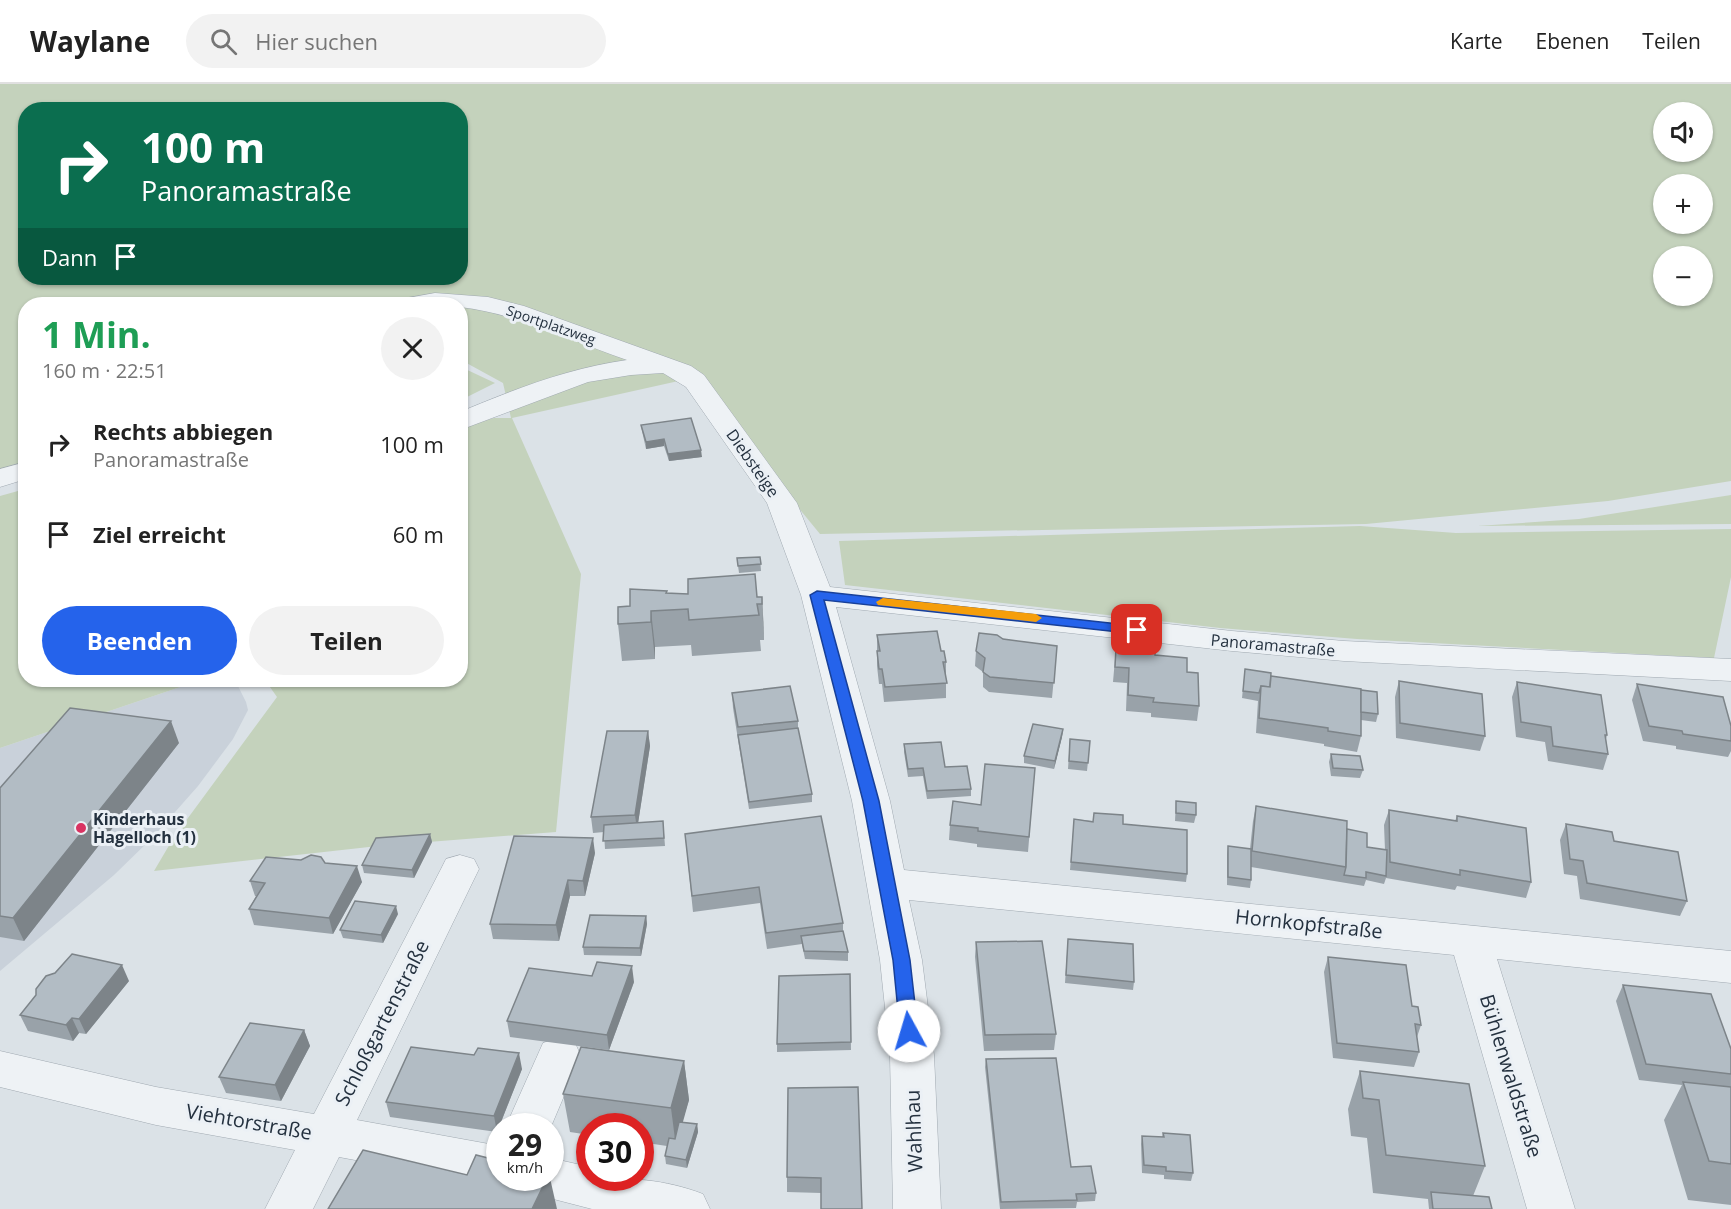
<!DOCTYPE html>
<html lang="de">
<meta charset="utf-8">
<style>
body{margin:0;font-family:"Open Sans",sans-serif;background:#f2f2f2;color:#222;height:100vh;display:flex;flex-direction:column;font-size:22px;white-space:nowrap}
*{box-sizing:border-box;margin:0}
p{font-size:20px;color:#767676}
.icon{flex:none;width:33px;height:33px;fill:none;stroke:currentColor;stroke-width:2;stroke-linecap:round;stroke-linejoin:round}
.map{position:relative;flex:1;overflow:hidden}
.panel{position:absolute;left:18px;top:213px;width:450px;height:390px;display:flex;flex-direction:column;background:#fff;border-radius:24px;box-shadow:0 2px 4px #0004}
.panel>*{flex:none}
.hud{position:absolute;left:18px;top:18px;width:450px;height:183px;border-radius:24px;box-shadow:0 2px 4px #0004;background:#0b6e4f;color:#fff;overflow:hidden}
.tools{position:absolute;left:1653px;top:18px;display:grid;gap:12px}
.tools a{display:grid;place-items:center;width:60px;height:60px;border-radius:50%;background:#fff;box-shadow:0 2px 4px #0004;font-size:30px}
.speed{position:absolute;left:486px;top:1029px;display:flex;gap:12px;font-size:30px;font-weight:700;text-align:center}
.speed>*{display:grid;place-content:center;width:78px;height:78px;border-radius:50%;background:#fff;box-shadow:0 2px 4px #0004;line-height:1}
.speed small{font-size:15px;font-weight:400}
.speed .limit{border:9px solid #d22;background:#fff;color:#111}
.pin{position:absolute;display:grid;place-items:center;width:51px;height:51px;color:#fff;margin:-26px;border-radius:12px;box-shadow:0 3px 9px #0006}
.me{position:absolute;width:66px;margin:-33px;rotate:354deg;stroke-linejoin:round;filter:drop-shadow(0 0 4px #0008)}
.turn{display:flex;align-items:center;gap:21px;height:126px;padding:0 24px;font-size:27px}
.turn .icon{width:78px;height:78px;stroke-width:2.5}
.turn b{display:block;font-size:42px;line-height:51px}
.then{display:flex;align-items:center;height:57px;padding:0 24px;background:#0003;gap:12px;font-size:22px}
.round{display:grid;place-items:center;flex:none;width:63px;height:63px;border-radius:32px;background:#f2f2f2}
.summary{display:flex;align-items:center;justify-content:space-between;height:102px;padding:0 24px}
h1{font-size:36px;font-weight:700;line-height:45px;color:#1e9e55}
.action{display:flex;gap:12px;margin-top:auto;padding:12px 24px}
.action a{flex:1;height:69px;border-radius:36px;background:#2563eb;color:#fff;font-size:24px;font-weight:700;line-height:69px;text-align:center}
.action a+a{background:#f2f2f2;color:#222}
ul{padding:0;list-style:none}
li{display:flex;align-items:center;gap:18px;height:90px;padding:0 24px}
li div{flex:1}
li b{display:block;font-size:22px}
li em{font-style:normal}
header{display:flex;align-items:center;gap:36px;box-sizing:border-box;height:84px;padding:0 30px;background:#fff;border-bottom:2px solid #e0e0e0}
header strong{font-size:28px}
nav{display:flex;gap:33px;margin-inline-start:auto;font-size:21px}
.search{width:420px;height:54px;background:#f2f2f2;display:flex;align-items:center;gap:15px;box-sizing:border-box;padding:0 21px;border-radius:33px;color:#767676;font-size:22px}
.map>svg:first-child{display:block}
</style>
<header>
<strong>Waylane</strong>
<div class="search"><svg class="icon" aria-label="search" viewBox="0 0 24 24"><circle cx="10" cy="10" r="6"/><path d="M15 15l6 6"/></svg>Hier suchen</div>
<nav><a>Karte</a><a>Ebenen</a><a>Teilen</a></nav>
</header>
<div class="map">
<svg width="1731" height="1125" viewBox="0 0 1731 1125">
<rect width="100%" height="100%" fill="#dbe2e7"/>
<!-- built -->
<polygon fill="#c9d1da" points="201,596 235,596 246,618 248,626 233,655 198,702 153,753 114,791 0,887 0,664"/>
<!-- green -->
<g fill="#c4d2bc" fill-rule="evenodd">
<path d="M0,0H1731V397L1608,417L1366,440L820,450L692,294L512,334L581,490L556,748L378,762L154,787L174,753L277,613L265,596H460L461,343L494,334H511L503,299L461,276L460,220H26L25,381L0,387ZM26,26H460V194H26ZM1664,28H1702V68H1664ZM1664,100H1702V140H1664ZM1664,172H1702V212H1664Z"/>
<polygon points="461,283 495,299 461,316"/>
<polygon points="25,405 26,596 201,596 0,664 0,412"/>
<polygon points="1731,411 1731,440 1477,442 1579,435"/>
<polygon points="1360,442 1456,449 1731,445 1731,493 1714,574 1357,555 1220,544 845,501 839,457"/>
</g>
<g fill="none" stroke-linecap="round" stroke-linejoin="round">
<!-- minor casing -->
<g stroke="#a0a9b1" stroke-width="1">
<g id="minor">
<path d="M435,209L488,213L524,222L691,282L704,291L797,419L830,503L1232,547L1344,557L1731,575V597L1344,577L1232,567L836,523L890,717L904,786L1731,867V899L1497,875L1575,1125H1527L1454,871L909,816L922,876L934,971L941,1125H893L890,971L880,876L852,717L801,511L767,419L686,303L663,289L631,291L588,298L460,346V328C515,305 569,284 627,276C572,257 519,230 460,223V220H398L402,215Z"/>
<polygon points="26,378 26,395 0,403 0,385"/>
<polygon points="460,771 474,775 479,785 357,1036 500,1062 500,1094 518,1094 517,1097 500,1103 339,1073 313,1125 265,1125 295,1066 156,1041 0,1003 0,967 156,1003 314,1030 441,785 446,775"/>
<polygon points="559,954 575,959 581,972 550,1045 550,1042 506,1042 543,959"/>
<path d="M550,1074L590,1083V1094C630,1094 664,1095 703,1110L710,1125H592L530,1109L524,1094H550Z"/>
</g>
</g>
<!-- minor -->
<use href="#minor" fill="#eef2f5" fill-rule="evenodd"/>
</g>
<!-- wall -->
<g fill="#99a2a9">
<polygon points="641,341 702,373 669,377 664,362 646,365 642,347"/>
<polygon points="760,473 761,487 739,489 737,474"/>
<polygon points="667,509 762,513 764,556 760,556 761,567 692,572 691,561 655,563 655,575 622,577 618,540 630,522"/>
<polygon points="877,551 941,567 946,578 946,614 884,618 882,600 879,600 877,582"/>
<polygon points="1003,555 1057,562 1052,614 989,608 983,603 983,588 975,582 976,567"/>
<polygon points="1116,563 1155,571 1187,588 1199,622 1197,637 1151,633 1151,629 1126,627 1127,599 1113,598"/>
<polygon points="1245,585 1270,599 1378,630 1376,638 1361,636 1361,652 1357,668 1324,662 1324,660 1256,649 1258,617 1242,614"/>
<polygon points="1399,597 1485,652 1480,667 1396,654 1395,613"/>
<polygon points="1517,598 1607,651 1606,655 1608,670 1603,686 1548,677 1545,658 1516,653 1512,613"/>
<polygon points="1637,600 1731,642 1731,667 1728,673 1676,665 1676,662 1643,657 1632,616"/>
<polygon points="732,609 798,637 798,644 812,710 812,718 749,725 733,624"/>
<polygon points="1063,645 1062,653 1054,685 1024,679 1024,672"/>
<polygon points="648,647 650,662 638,739 663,737 665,762 605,765 604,748 593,749 591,733"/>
<polygon points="1070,655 1090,657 1087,687 1068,685"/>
<polygon points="179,659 24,857 0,853 0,704"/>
<polygon points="904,660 945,683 971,705 971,712 927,715 923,692 908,693 904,668"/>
<polygon points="1331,670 1363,686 1360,694 1331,692 1329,678"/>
<polygon points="1035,684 1028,768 977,763 977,760 949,756 950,741"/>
<polygon points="1176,717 1196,731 1194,739 1175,737"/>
<polygon points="1256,722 1347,745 1367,763 1385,766 1384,741 1389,726 1455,737 1457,732 1531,798 1526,814 1457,802 1455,806 1386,794 1384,800 1366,796 1364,802 1251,783 1251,796 1250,804 1227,801 1227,770 1228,762 1250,765 1253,737"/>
<polygon points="1074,735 1123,740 1187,790 1186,798 1070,786"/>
<polygon points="1566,740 1614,757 1687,817 1680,832 1580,815 1577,792 1564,790 1560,756"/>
<polygon points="430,750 432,758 414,794 364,789 362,781"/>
<polygon points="685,750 843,839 843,847 848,868 848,877 805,875 802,860 767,865 760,819 693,828"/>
<polygon points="595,769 585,812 570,812 559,857 493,855 490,840"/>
<polygon points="325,779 362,798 333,850 254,841 249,825 256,812 255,812 250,797"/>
<polygon points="398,830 383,859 343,854 340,846"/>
<polygon points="646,832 647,840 641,872 584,871 583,863"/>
<polygon points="1068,855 1134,898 1133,906 1065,899"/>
<polygon points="976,858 1056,950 1054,966 984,967 975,873"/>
<polygon points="1328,873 1412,922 1421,941 1417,953 1419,968 1414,983 1333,974 1324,888"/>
<polygon points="850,890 851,966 777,968 777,960"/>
<polygon points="129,897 86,950 79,949 73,957 28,947 20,931"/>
<polygon points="634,898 609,966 510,953 507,937"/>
<polygon points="1623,901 1731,965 1731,1121 1688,1116 1664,1036 1682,1001 1639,996 1616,917"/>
<polygon points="304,946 310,962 281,1017 226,1009 219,993"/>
<polygon points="474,971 522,985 497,1048 390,1033 386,1018"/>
<polygon points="986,975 1071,1083 1096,1109 1095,1117 1077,1118 1076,1124 1000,1125 985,983"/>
<polygon points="684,977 689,1016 682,1038 697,1040 698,1048 687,1084 666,1080 665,1072 667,1062 640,1058 640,1042 590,1042 590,1051 570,1048 563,1010"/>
<polygon points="1360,987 1485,1082 1473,1112 1492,1125 1429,1125 1428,1115 1373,1109 1367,1054 1351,1052 1348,1025"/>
<polygon points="858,1003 821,1109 787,1108 787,1093"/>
<polygon points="1163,1049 1193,1089 1191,1097 1164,1095 1164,1091 1142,1089 1141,1060 1142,1052 1162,1053"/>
</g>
<!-- shaded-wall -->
<g fill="#7d8489">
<polygon points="664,355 664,362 646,365 646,358"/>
<polygon points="701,366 702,373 669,377 668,370"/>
<polygon points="762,513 764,549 764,556 762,520"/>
<polygon points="651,527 655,563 655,575 651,538"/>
<polygon points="171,637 179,659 24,857 13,834"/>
<polygon points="1063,645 1062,653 1054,685 1055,677"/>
<polygon points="648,647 650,662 637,746 635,731"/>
<polygon points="430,750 432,758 414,794 412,786"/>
<polygon points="593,754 595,769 585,812 583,797"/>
<polygon points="357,782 362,798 333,850 329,834"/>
<polygon points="568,796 570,812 559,857 556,841"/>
<polygon points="396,822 398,830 383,859 381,851"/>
<polygon points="646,832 647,840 641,872 640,864"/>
<polygon points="122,881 129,897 86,950 79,935"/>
<polygon points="632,882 634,898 609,966 607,951"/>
<polygon points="72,934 79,949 73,957 66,941"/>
<polygon points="304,946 310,962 281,1017 275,1001"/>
<polygon points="519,969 522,985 497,1048 494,1032"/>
<polygon points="684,977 689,1016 676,1063 671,1024"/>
<polygon points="697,1040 698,1048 687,1084 686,1076"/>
<polygon points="547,1094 550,1094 557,1125 532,1125"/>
</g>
<!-- building -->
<g fill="#b2bcc4" stroke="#7d8489" stroke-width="1.5">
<polygon points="691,334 701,366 668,370 664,355 646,358 641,341"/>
<polygon points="760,473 761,480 738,482 737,474"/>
<polygon points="755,490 757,513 762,513 762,520 757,520 759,531 689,536 688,525 651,527 651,538 618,540 618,523 630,522 630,505 667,507 666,509 688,510 688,495"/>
<polygon points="937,547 941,567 944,567 946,578 943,578 947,599 885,603 882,585 879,585 877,567 880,567 877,551"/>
<polygon points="979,549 997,551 1003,555 1057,562 1054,599 990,593 983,588 985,574 976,567"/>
<polygon points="1116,563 1155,567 1155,571 1187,574 1187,588 1198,589 1199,622 1153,618 1154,614 1128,611 1129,584 1115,583"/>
<polygon points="1245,585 1271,589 1270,603 1261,602 1259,609 1243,607"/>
<polygon points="1271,592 1361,605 1361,652 1328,647 1328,644 1259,634 1261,602 1270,603"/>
<polygon points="1399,597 1482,610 1485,652 1400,639"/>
<polygon points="1517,598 1601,611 1607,651 1605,651 1608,670 1553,662 1551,643 1521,638"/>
<polygon points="1637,600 1723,613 1731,642 1731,657 1683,650 1682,647 1649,642"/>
<polygon points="790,602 798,637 738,643 732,609"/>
<polygon points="1361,606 1377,608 1378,630 1361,628"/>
<polygon points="70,624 171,637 13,834 0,832 0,704"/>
<polygon points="1033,640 1063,645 1055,677 1024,672"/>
<polygon points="798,644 812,710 749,718 738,651"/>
<polygon points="607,647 648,647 635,731 591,733"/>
<polygon points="1070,655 1090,657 1088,679 1069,677"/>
<polygon points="941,658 945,683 967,682 971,705 927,707 923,684 908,685 904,660"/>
<polygon points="1331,670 1360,672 1363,686 1333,684"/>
<polygon points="985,680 1035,684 1029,753 978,747 978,744 950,741 953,717 981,721"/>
<polygon points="1176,717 1196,719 1196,731 1176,729"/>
<polygon points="1256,722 1347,737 1346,783 1252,767"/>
<polygon points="1389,726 1457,737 1457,732 1526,744 1531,798 1460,786 1460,791 1390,778"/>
<polygon points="1094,729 1123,731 1123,740 1187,746 1187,790 1071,778 1074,735 1093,738"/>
<polygon points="821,732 843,839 766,849 759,803 692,812 685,750"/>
<polygon points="663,737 664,754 603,757 604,741"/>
<polygon points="1566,740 1612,748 1614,757 1678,768 1687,817 1587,799 1583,777 1570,775"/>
<polygon points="1347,745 1367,749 1367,763 1387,766 1386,792 1366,788 1366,794 1344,791 1346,783"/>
<polygon points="430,750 412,786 362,781 376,754"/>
<polygon points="514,752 593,754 583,797 568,796 556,841 490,840"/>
<polygon points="1228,762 1251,765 1251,796 1228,793"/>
<polygon points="311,771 321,773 325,779 357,782 329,834 249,825 265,799 250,797 266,773 301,776"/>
<polygon points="355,817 396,822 381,851 340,846"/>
<polygon points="590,831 646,832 640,864 583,863"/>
<polygon points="843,847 848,868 804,867 801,852"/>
<polygon points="1068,855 1133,860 1134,898 1066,891"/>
<polygon points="1042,857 1056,950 985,951 976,858"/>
<polygon points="72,870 122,881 79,935 72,934 66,941 20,931 36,911 36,905 46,892 55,889"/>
<polygon points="1328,873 1406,881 1412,922 1418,923 1421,941 1415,940 1419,968 1337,959"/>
<polygon points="597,878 632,882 607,951 507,937 529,884 592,892"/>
<polygon points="850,890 851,958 777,960 779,892"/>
<polygon points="1623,901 1711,910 1731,965 1731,990 1646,980"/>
<polygon points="250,939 304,946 275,1001 219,993"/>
<polygon points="411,963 474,971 478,964 519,969 494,1032 386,1018"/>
<polygon points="581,963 684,977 671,1024 563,1010"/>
<polygon points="1056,974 1071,1083 1091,1082 1096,1109 1076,1110 1077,1116 1001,1118 986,975"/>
<polygon points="1360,987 1469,1000 1485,1082 1386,1071 1379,1016 1363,1014"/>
<polygon points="1683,998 1731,1003 1731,1080 1709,1077"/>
<polygon points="858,1003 862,1125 821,1125 821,1094 787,1093 788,1004"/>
<polygon points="679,1038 697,1040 686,1076 665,1072 669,1054 675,1055"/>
<polygon points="1163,1049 1190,1051 1193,1089 1166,1087 1166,1083 1144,1081 1142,1052 1164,1053"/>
<polygon points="363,1066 467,1091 476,1071 500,1077 500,1094 547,1094 532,1125 328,1125"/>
<polygon points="1431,1108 1489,1113 1492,1125 1433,1125"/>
</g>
<!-- route -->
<polygon fill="#2563eb" stroke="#184099" stroke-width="1.5" points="817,507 1137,542 1144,546 1137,550 824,516 879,717 910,876 918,947 915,952 909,954 903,952 900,947 893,876 863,717 810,511"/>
<!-- slow -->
<polygon fill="#f59e0b" points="883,514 1036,530 1042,534 1036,538 878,521 876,518"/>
<!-- markers -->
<circle fill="#d93362" stroke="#ebf0f5" stroke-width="2" cx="81" cy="744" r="6"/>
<g text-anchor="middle" stroke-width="6" stroke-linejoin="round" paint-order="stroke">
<!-- far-street labels -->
<g font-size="14" fill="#24313f" stroke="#ebf0f5">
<text transform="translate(551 241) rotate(19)" y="5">Sportplatzweg</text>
</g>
<!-- street labels -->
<g font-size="16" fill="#24313f" stroke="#ebf0f5">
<text transform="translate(753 379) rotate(55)" y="6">Diebsteige</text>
<text transform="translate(1273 561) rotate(5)" y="6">Panoramastraße</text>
</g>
<!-- poi labels -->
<g font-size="16" font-weight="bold" fill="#24313f" stroke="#ebf0f5" text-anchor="start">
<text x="93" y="741">Kinderhaus<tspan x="93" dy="18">Hagelloch (1)</tspan></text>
</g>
<!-- near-street labels -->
<g font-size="20" fill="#24313f" stroke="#ebf0f5">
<text transform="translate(1309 840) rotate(6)" y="7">Hornkopfstraße</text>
<text transform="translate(382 939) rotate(-63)" y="7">Schloßgartenstraße</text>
<text transform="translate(1511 992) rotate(73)" y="7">Bühlenwaldstraße</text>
<text transform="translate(249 1038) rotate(10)" y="7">Viehtorstraße</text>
<text transform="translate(914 1047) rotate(-92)" y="7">Wahlhau</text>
</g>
</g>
</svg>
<div class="tools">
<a><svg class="icon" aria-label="sound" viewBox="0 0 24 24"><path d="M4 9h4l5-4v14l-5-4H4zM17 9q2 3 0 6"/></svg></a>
<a>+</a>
<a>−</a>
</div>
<div class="speed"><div>29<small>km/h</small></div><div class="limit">30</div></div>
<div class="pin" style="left:1137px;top:546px;background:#d93025"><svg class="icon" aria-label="arrive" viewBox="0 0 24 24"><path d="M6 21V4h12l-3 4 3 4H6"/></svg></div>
<svg class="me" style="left:909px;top:947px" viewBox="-20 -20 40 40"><circle r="19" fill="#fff"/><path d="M0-13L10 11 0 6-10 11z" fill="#2563eb"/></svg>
<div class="hud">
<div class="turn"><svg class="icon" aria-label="right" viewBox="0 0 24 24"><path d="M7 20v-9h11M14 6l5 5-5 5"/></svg><div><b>100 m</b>Panoramastraße</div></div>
<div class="then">Dann<svg class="icon" aria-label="arrive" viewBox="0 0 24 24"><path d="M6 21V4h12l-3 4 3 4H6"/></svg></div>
</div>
<section class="panel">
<div class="summary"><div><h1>1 Min.</h1><p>160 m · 22:51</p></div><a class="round"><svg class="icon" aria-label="close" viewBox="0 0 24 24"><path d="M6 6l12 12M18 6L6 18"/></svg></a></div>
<ul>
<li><svg class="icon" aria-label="right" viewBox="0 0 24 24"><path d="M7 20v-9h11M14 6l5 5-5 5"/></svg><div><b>Rechts abbiegen</b><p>Panoramastraße</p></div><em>100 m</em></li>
<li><svg class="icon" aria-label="arrive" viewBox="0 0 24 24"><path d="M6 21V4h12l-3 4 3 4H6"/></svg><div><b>Ziel erreicht</b></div><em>60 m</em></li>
</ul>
<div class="action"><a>Beenden</a><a>Teilen</a></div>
</section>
</div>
